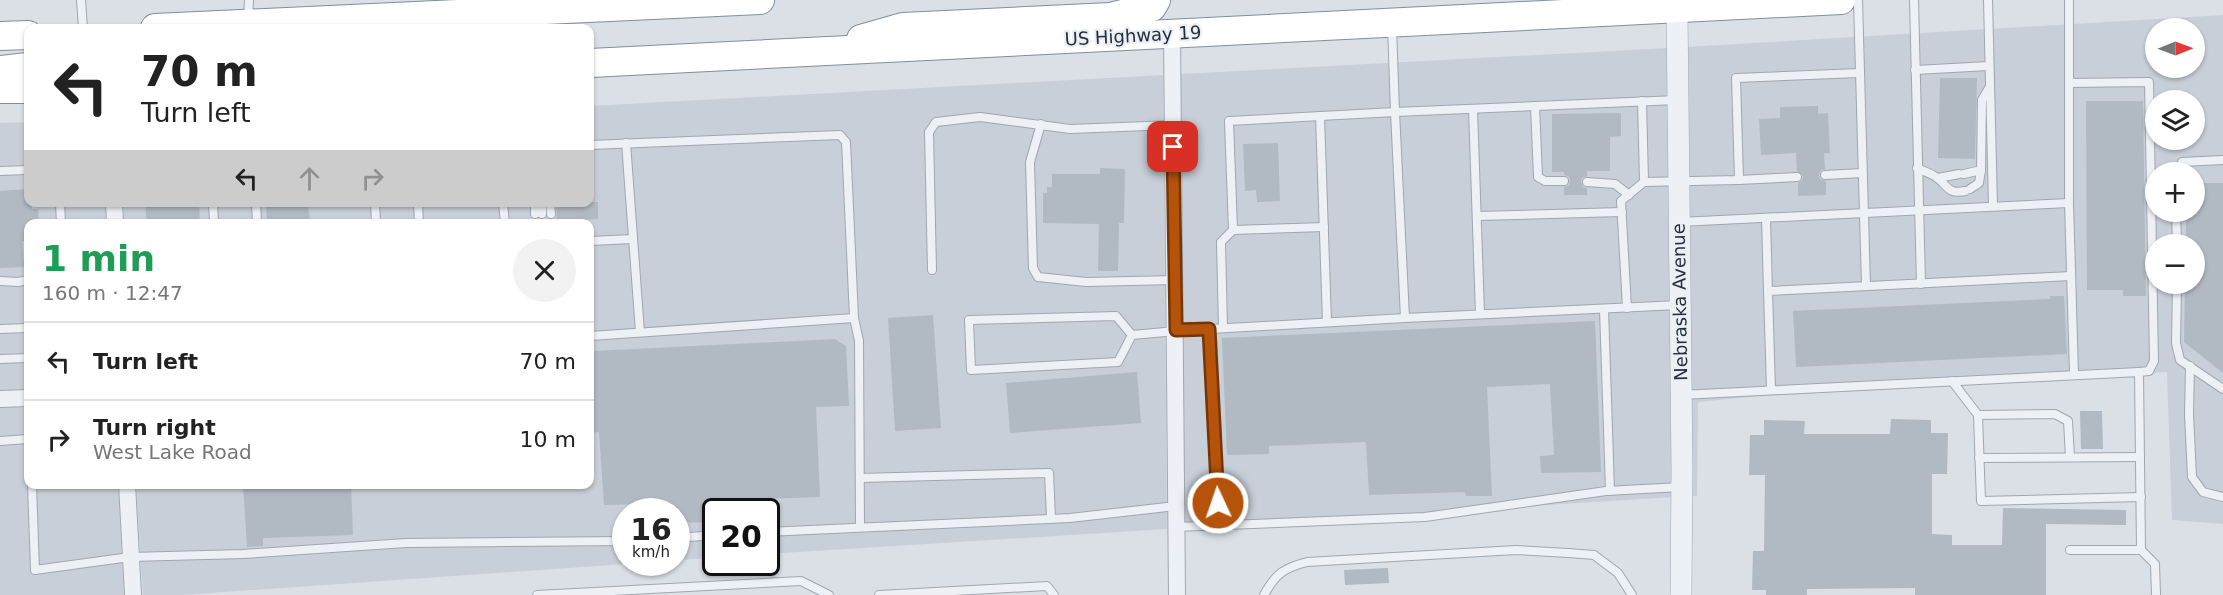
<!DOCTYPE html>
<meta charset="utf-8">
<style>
body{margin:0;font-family:"DejaVu Sans",sans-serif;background:#f2f2f2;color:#222;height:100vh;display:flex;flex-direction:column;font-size:22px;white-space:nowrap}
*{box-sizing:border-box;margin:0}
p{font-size:20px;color:#767676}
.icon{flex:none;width:33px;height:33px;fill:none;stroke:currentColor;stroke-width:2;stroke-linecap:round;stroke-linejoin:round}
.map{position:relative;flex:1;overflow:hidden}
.drawer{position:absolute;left:24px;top:219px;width:570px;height:270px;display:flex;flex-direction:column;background:#fff;border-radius:12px;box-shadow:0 2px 4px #0004}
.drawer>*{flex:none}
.hud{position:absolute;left:24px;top:24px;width:570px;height:183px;border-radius:12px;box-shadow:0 2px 4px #0004;background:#fff;color:#222;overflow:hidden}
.needle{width:39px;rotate:89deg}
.controls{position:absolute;left:2145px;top:18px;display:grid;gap:12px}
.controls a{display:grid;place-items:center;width:60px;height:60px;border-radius:50%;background:#fff;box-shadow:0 2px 4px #0004;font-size:30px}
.speed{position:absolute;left:612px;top:498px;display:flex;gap:12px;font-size:30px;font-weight:700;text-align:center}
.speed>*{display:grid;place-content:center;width:78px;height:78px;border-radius:50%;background:#fff;box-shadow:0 2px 4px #0004;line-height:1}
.speed small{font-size:15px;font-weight:400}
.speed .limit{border:3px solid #111;border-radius:9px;background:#fff;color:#111}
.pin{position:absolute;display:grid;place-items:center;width:51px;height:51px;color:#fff;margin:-26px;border-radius:12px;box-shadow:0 3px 9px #0006}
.me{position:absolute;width:66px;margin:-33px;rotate:357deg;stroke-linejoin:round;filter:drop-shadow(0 0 4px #0008)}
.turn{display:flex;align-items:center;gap:21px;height:126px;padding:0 18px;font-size:27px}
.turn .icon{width:78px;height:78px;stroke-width:2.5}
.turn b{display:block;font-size:42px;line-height:51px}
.lanes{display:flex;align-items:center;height:57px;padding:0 18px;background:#0003;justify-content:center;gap:30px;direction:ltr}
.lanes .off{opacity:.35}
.round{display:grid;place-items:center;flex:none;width:63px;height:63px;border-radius:32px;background:#f2f2f2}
.head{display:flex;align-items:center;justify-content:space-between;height:102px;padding:0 18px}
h1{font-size:36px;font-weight:800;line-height:45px;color:#1e9e55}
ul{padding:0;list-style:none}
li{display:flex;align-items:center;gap:18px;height:78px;padding:0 18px;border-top:2px solid #e0e0e0}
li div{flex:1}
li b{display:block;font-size:22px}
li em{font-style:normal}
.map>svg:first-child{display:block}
</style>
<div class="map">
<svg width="2223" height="595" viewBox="0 0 2223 595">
<rect width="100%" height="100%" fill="#dae0e6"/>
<!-- built -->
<g fill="#c8cfd8" fill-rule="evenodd">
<path d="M2223,15V524L2172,520L2167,372L1749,397L1698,402L1697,496H1691L1687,47ZM2156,28H2194V68H2156ZM2156,100H2194V140H2156ZM2156,172H2194V212H2156ZM2156,244H2194V284H2156Z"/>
<polygon points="1669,48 1673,497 1185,528 1181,74"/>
<polygon points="1163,75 1167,529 767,554 766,512 716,512 715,558 677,560 676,512 626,512 626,562 640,563 182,595 143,595 136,485 590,484 590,224 124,224 123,203 590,202 590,106"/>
<polygon points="28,122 28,202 105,203 106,223 28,224 28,390 0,391 0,123"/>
<polygon points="28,406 28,484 118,485 124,595 0,595 0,408"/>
</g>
<!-- building -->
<g fill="#b1b9c3">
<polygon points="1940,78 1977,78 1975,159 1938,158"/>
<polygon points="2086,101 2143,101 2146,296 2123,296 2123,290 2087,290"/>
<polygon points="1818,106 1818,114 1828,113 1830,153 1824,153 1825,169 1821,170 1819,175 1820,179 1826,181 1826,195 1798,196 1798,183 1802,180 1803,176 1797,171 1796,153 1761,155 1759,119 1780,118 1780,107"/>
<polygon points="1621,113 1621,136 1610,137 1610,171 1587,171 1587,176 1582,178 1581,182 1583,187 1587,188 1587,195 1564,195 1564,187 1569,185 1570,180 1568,176 1564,175 1564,172 1552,172 1552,114"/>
<polygon points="1278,143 1280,201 1257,202 1256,190 1245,191 1243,144"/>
<polygon points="1100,168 1125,169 1124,223 1119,223 1118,271 1098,271 1099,224 1043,223 1043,193 1047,193 1047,187 1052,187 1052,174 1100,174"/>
<polygon points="2194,183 2223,183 2223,373 2184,342 2185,284 2194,284 2194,244 2186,244 2186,212 2194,212"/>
<polygon points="28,189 28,202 31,202 32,209 38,209 39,224 28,224 28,241 22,241 24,267 0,268 0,191"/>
<polygon points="145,202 199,202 200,224 147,224"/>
<polygon points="266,202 308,202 310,223 267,224"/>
<polygon points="556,202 598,202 598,219 580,220 580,224 555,224 557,214"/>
<polygon points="2050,296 2064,296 2067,354 1796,367 1793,311 2050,299"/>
<polygon points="933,315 941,428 895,431 888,318"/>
<polygon points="1595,321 1601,472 1541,473 1540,456 1554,455 1550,384 1487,387 1492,496 1466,496 1465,492 1369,495 1366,442 1269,446 1269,454 1227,455 1222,338"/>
<polygon points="835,339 846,346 849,406 816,407 820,497 760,499 761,512 716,512 716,522 676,523 676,512 655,512 654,504 604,505 599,432 590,433 590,356 595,351"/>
<polygon points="1137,372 1141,423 1010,433 1006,383"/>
<polygon points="2080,411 2102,411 2103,449 2081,449"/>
<polygon points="1891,419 1931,420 1931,433 1948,433 1947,474 1932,474 1932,534 1952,535 1952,545 2002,545 2003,508 2126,510 2126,525 2046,524 2046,595 1915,595 1915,588 1807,589 1807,595 1766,595 1766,590 1752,590 1753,551 1764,551 1765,475 1749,475 1750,435 1764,435 1764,420 1805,421 1804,434 1890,434"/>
<polygon points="243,484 351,484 353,535 263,538 263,546 247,547"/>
<polygon points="1388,568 1389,583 1345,585 1344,570"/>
</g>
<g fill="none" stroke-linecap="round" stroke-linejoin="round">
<!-- service casing -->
<g stroke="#a0a7b0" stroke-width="10">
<g id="service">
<polyline points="81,0 83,28"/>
<polyline points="1858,0 1866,286"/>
<polyline points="1914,0 1921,284"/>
<polyline points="1988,0 1993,206"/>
<polyline points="248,21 249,0"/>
<polyline points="1392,26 1395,112 1677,100"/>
<polyline points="1915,70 1989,66"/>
<polyline points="2069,83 2069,0"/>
<polyline points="1642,101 1644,182"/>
<polyline points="1535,106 1538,177 1545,181 1564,181"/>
<polyline points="1473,109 1480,314"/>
<polyline points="1320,116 1327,322"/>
<polyline points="1041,124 1030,162 1033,268 1038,277 1086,282 1175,280"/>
<polyline points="626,143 640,332"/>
<polyline points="590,145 840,135 846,142 854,318 859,341 860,526"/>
<path d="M1917,168C1923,171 1930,173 1936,177C1947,184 1947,195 1965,191"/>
<polyline points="0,171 28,170"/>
<polyline points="2176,172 2182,162 2223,160"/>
<polyline points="1964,174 1981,170"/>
<polyline points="1825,175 1862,173"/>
<polyline points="1938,178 1959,174"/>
<polyline points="1739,180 1797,177"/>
<polyline points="1587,182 1615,184 1629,195"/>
<polyline points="1970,189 1979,183 1981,170 1982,100 1989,88"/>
<polyline points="60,202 61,224"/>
<polyline points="213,202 214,224"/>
<polyline points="256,202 257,224"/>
<polyline points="375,202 376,224"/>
<polyline points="418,202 419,224"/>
<polyline points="503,202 505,224"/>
<polyline points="535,202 535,214"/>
<polyline points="542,202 542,214"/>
<polyline points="550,202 551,214"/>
<polyline points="2176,212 2177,244"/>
<polyline points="1477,216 1622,212"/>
<polyline points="1766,218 1768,291"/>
<polyline points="1680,222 2069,203"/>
<polyline points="1233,230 1324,227"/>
<polyline points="590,241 633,239"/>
<polyline points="932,270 929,132 936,122 980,117 1070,129 1173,125"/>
<polyline points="0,281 18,282 28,280"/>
<polyline points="2177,284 2176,343 2180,360 2223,389"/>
<polyline points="1627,308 1621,201 1644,182 1739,180 1736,78 1859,73"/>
<polyline points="1604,309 1610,491"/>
<polyline points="1223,328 1221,242 1233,230 1229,121 1395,112 1405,318"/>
<polyline points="0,329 28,328"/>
<polyline points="1209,329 1219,525"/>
<polyline points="1132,335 1118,362 971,370 969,320 1116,316 1132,335 1176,331 1405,318 1679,305"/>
<polyline points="590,336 854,318"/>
<polyline points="0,359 28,358"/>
<polyline points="2190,366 2189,414 2192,477 2203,492 2223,497"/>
<polyline points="2074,374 2069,203 2069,83 2149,82 2154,361 2149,371 2139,372"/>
<polyline points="1952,381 1978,415 1981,501 2141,497"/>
<polyline points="1771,390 1768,291 2071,276"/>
<polyline points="1681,395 2139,372 2141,550 2155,564 2156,595"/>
<polyline points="1978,415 2055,414 2068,421 2070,457"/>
<polyline points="0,441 28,439"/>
<polyline points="1979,458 2140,457"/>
<polyline points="860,478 1049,473 1051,518"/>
<polyline points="32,484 35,570 130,557 243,554 406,543 626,541"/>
<polyline points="1176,527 1425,517 1606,491 1681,487"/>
<polyline points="766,532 1070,518 1176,506"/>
<polyline points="676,538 716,535"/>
<polyline points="2070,550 2141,550"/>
<polyline points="537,595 801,581 829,595"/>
<polyline points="879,595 1047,586 1054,595"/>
<path d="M1264,595C1276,573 1284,568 1307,562L1516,550L1568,553L1594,555L1618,573L1632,595"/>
</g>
</g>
<!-- minor casing -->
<g stroke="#a0a7b0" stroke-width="18">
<g id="minor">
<polyline points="1172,33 1177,595"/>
<polyline points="114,202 115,224"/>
<polyline points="0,399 28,398"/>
<polyline points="127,484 133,595"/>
</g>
</g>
<!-- tertiary casing -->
<g stroke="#a0a7b0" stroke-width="22">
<polyline id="tertiary" points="1677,9 1682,468 1681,595"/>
</g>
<!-- trunk casing -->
<g stroke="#818e9e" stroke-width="30">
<g id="trunk">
<polyline points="155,28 760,0"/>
<polyline points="0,36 28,35"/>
<polyline points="861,39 903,27 1110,17 1152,7 1156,0"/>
<polyline points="590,63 1841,0"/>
<polyline points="0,70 28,67"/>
<polyline points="0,89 28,89"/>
</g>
</g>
<!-- service -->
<use href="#service" stroke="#edf0f4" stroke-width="8"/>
<!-- minor -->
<use href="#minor" stroke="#edf0f4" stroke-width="16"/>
<!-- tertiary -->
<use href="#tertiary" stroke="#edf0f4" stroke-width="21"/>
<!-- trunk -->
<use href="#trunk" stroke="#fff" stroke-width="28"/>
</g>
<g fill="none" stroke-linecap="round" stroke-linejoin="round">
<!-- route casing -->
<g stroke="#753606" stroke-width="15">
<polyline id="route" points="1173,147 1176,330 1209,329 1218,503"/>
</g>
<!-- route -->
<use href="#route" stroke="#b45309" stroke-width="10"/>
</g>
<g text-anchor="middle" stroke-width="4.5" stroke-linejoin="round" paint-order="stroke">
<!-- street labels -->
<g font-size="18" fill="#242f3d" stroke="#eaeff4">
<text transform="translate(1133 36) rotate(-3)" y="6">US Highway 19</text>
<text transform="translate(1680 302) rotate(-91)" y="6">Nebraska Avenue</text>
</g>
</g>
</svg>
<div class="controls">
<a><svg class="needle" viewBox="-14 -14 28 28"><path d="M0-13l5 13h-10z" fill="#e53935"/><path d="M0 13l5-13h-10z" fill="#767676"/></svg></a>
<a><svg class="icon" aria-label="layers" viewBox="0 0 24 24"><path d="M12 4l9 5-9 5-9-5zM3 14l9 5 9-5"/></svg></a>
<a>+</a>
<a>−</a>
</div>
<div class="speed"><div>16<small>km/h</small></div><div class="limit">20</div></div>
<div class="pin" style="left:1173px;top:147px;background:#d93025"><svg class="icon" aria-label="arrive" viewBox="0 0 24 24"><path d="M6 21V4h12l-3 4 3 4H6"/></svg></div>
<svg class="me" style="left:1218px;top:503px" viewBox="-20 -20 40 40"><circle r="17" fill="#b45309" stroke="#fff" stroke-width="3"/><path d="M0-11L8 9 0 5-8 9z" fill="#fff"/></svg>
<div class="hud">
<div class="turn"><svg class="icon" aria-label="left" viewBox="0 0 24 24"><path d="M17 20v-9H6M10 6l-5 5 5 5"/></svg><div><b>70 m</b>Turn left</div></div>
<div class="lanes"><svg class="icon" aria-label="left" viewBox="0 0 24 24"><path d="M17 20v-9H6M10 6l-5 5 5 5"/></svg><svg class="icon off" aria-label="ahead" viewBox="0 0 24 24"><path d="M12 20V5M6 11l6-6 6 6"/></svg><svg class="icon off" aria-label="right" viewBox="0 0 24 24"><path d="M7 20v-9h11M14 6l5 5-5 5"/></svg></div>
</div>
<section class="drawer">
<div class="head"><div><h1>1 min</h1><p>160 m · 12:47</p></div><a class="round"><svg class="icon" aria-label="close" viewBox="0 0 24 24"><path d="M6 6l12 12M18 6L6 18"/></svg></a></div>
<ul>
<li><svg class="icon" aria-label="left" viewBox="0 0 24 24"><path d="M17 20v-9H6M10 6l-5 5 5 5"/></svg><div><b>Turn left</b></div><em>70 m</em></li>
<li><svg class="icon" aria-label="right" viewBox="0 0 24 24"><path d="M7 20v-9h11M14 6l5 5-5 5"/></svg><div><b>Turn right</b><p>West Lake Road</p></div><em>10 m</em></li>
</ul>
</section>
</div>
